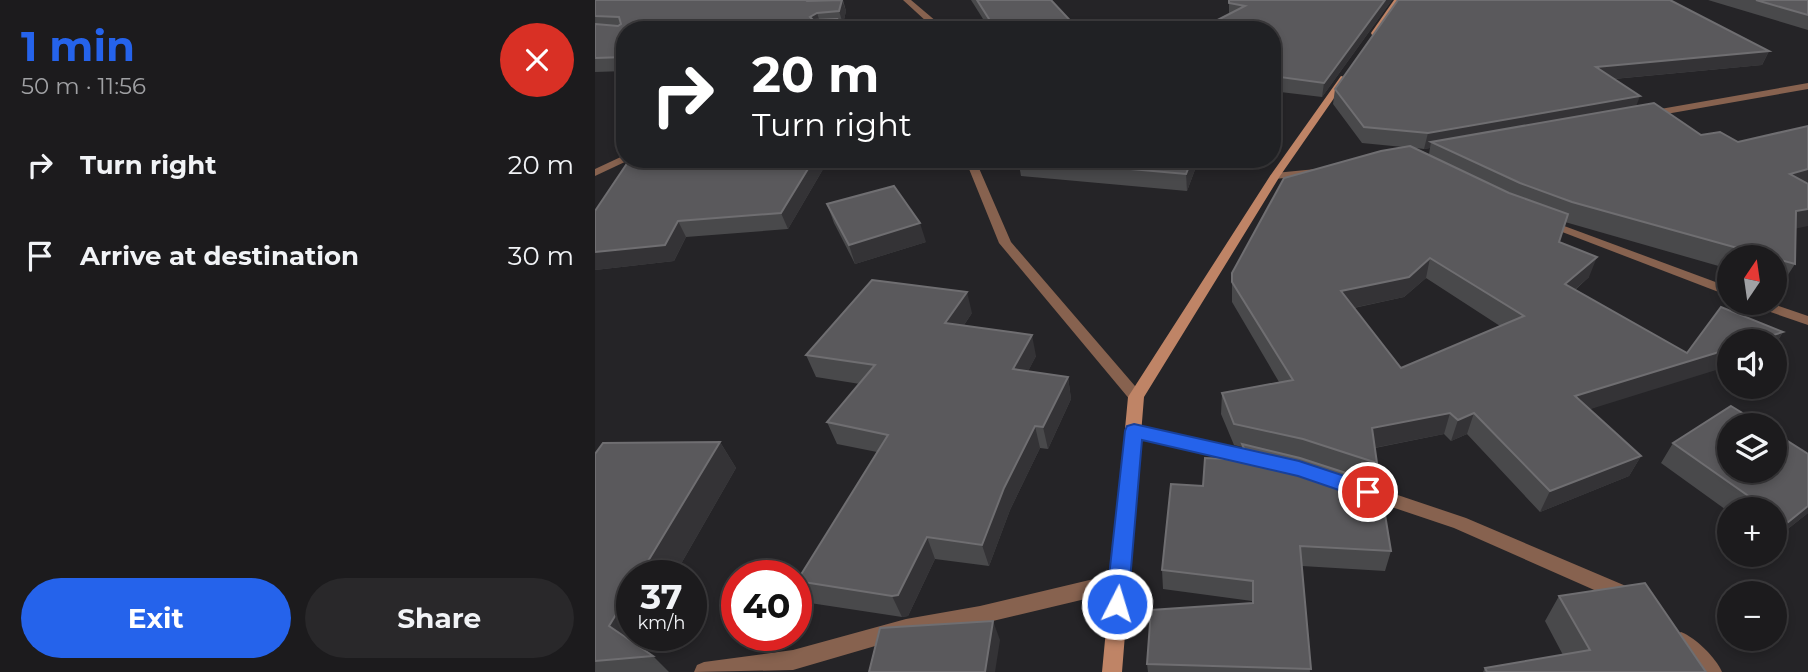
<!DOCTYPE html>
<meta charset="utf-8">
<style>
body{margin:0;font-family:Montserrat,sans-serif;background:#29282a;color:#f1f3f6;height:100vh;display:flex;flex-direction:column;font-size:26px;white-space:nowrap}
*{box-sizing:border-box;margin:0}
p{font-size:23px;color:#a0a1a4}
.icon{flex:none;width:38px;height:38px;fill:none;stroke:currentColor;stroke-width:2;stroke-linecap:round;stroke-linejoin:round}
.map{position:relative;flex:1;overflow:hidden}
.sheet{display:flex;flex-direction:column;background:#1c1b1d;width:595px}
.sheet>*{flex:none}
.top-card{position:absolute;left:21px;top:21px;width:665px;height:147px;border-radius:28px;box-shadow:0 4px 10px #0003,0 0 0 2px #3a393b;background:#202124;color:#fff;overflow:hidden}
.needle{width:46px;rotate:13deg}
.fabs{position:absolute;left:1122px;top:245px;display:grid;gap:14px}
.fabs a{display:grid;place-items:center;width:70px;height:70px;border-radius:50%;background:#1c1b1d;box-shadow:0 4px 10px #0003,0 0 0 2px #3a393b;font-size:35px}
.speed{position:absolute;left:21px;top:560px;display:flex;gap:14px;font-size:35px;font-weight:700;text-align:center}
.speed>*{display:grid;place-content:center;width:91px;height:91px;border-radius:50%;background:#1c1b1d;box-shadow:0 4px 10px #0003,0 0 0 2px #3a393b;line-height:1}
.speed small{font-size:18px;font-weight:400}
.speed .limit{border:10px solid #d22;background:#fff;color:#111}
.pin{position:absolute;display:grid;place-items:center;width:60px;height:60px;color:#fff;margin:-30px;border:4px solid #fff;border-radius:50%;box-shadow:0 2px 7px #0007}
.me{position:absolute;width:77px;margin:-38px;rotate:5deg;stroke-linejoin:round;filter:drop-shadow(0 0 5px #0008)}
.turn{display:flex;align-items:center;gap:24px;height:147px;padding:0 21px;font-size:32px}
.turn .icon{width:91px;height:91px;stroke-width:2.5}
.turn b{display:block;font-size:49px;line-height:60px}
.round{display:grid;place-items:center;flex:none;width:74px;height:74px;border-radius:37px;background:#29282a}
.head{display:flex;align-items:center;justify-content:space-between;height:119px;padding:0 21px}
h1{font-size:42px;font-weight:700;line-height:52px;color:#2563eb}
.action{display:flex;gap:14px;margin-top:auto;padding:14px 21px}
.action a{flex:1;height:80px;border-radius:42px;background:#2563eb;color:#fff;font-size:28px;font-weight:700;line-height:80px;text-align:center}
.action a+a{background:#29282a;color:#f1f3f6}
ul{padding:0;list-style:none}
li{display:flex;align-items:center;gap:21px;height:91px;padding:0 21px}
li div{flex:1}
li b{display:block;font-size:26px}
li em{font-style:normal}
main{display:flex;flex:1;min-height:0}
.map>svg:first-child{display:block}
</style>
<main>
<section class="sheet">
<div class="head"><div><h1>1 min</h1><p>50 m · 11:56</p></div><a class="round" style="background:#d93025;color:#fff"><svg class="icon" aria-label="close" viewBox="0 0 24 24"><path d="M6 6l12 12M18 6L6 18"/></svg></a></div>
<ul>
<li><svg class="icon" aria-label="right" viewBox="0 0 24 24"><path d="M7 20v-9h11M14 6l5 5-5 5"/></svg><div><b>Turn right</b></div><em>20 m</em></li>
<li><svg class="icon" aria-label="arrive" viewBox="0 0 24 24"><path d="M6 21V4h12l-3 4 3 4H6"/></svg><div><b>Arrive at destination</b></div><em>30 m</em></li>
</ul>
<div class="action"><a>Exit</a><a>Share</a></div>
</section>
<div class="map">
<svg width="1213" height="672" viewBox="0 0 1213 672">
<rect width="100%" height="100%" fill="#252427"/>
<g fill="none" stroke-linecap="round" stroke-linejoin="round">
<!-- street -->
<g fill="#87624f" fill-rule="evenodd">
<polygon points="308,0 316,0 342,22 343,30 337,30 336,26 222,30 226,28 332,22"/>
<polygon points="1213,83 1213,89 1054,117 1049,114 1054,111"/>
<polygon points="30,155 30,159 34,160 0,176 0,169"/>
<polygon points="370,159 380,159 416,242 546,393 549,397 546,401 536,401 404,243"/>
<polygon points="721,169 725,170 725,174 680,179 675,176 680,173"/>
<polygon points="953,220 1134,287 1134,296 949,225 949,221"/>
<polygon points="1156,303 1175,303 1213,316 1213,325 1158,306"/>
<polygon points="539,425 664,453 670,454 672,459 670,464 664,465 533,435 531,431 533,427"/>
<polygon points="770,484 871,518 1038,589 1041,595 1038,601 1031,604 859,528 764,496 761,491 764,486"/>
<polygon points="524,573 531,576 534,582 531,588 524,591 385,624 311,637 198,670 99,672 102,665 109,662 198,650 311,619 385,606"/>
<path d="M1086,632C1101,638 1121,658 1127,672H1102L1079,649L1076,642L1079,635Z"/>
</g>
<!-- secondary -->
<g fill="#bf8466" fill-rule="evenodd">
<polygon points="799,0 807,0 783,35 777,35 776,33"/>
<polygon points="746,76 753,78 685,176 549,397 527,672 507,672 533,397 675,176"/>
</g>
</g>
<!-- wall -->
<g fill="#49494b" fill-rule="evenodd">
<polygon points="0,0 248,0 251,11 248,24 243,24 245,30 30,30 30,71 0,72"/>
<polygon points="376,0 456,0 484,30 395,30"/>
<polygon points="634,0 797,0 727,97 677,91 677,30 634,14"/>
<polygon points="1113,0 1213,0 1213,30"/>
<path d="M1174,51L1167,65L1019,79L1041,106L1200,228V264L1187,284L1180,282V257H1134V269L970,222L964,242L994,277L980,290L1092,353L1188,332L1180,345V341L995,409L1046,456L1034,476L945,512L872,434L856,441L849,434L780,448L782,463L778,482L796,551L790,571L707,566L715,672H553L552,664L657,603V601L568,589L567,570L608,486L647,460V447L639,445L626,414L627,393L684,382L637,302V273L808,147L767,143L738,104L740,89ZM820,148L829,149L835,148L834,154ZM831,278L905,326L806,368L759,308L809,297Z"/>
<polygon points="35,159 234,159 193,229 91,237 79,261 0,270 0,211"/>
<polygon points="423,159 604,159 592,191 426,176"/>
<polygon points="232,204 331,242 260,264 239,223"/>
<polygon points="377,313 369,325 441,356 433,371 473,377 476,399 453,449 445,448 415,510 394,566 340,559 313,616 307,617 215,603 202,581 282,452 242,444 232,422 265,384 221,377 211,355"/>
<polygon points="125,442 141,468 79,576 37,576 37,635 45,635 41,644 58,656 74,672 0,672 0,454"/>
<polygon points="1078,443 1213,513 1180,539 1180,509 1134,509 1134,512 1066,463"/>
<polygon points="964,596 1111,672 888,672 890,668 968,655 950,621"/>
</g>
<!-- shaded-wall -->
<g fill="#343336">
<polygon points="247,0 251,11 248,24 244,11"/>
<polygon points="790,0 797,0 727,97 729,83"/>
<polygon points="222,13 226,25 219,29 215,17"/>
<polygon points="242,19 245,30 238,30"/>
<polygon points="1174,51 1167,65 996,81 1001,67"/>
<polygon points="1045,96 1039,112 836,142 835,148 829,149 833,133"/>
<polygon points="219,159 234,159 193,229 186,213"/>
<polygon points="597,159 604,159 592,191 591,174"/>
<polygon points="1213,169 1213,185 1195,174"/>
<polygon points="1213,209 1213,226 1189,231 1201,211"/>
<polygon points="83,221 91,237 79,261 0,270 0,252"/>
<polygon points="325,223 331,242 260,264 254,245"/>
<polygon points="1002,257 994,277 963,304 970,284"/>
<polygon points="835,258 831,278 809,297 743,311 746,291"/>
<polygon points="372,292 377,313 356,344 350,323"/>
<polygon points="1188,332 1180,345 1180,341 1159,341"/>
<polygon points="437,335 441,356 423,391 418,369"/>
<polygon points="1134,349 1134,366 970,417 980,396"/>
<polygon points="473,377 476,399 453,449 448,427"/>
<polygon points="855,413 849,434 773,449 777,428"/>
<polygon points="879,413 872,434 856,441 863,420"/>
<polygon points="440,426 445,448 415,510 394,566 387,545 409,488"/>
<polygon points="125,442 141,468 79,576 44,576"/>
<polygon points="1046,456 1034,476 945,512 955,491"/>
<polygon points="1213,506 1213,513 1180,539 1180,538 1192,523"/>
<polygon points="332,537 340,559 313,616 307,617 297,596"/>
<polygon points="37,588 37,635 45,635 37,650 14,626"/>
<polygon points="398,621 405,640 400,672 390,672"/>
</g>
<!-- building -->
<g fill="#5a595c" stroke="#6f6e71" stroke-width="2" fill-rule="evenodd">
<polygon points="0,0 214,0 213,1 247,0 244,11 222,13 215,17 218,20 242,19 238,30 30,30 30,57 0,58 0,24 23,26 26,24 24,17 0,16"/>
<polygon points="382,0 456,0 484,30 401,30"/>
<polygon points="634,0 790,0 729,83 677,76 677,30 603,30 650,6 634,3"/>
<polygon points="803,0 1075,0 1174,51 1001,67 1045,96 833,133 769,127 740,89"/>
<polygon points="1161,0 1213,0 1213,15"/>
<polygon points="1059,103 1106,135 1125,132 1143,142 1213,126 1213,169 1195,174 1213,184 1213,209 1201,211 1200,264 977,202 925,183 836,142"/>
<path d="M815,146L914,193L973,214L964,242L1002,257L970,284L1092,353L1126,307L1188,332L1159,341H1134V349L980,396L1046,456L955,491L879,413L863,420L855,413L777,428L782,463L708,439L639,424L627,393L698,380L637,282V273L689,178L786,151ZM835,258L929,316L806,368L746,291L814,277Z"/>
<polygon points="35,159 219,159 186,213 83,221 70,245 0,252 0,211"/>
<polygon points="423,159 597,159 591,174"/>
<polygon points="299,186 325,223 254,245 232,204"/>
<polygon points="277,280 372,292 350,323 437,335 418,369 473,377 448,427 440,426 409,488 387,545 332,537 303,595 297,596 202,581 293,435 232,422 280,365 211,355"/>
<polygon points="1136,406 1167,425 1134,425 1134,471 1180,471 1180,433 1213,454 1213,506 1192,523 1180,514 1180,509 1172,509 1078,443"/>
<polygon points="125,442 44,576 37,576 37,588 14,626 58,656 0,661 0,454 8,443"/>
<polygon points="647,444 705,458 785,484 796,551 705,546 716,669 552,664 556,610 658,603 658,581 567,570 576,484 608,486 610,458 654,460"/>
<polygon points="1050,583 1111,672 892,672 890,668 995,650 964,596"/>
<polygon points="398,621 390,672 274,672 285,628"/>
</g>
<!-- route -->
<polygon fill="#2563eb" stroke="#184099" stroke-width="2" points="539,424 704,461 780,486 783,492 780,498 773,500 703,476 547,440 533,604 530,611 522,614 514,611 511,604 530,431 532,426"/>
</svg>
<div class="fabs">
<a><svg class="needle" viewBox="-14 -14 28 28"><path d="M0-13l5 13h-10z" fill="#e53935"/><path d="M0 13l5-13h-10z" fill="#a0a1a4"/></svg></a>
<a><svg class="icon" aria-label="sound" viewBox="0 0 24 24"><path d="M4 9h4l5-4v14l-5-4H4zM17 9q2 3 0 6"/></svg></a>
<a><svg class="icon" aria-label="layers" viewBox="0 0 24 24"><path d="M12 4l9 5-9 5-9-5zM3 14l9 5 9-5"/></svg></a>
<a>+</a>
<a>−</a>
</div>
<div class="speed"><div>37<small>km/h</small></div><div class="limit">40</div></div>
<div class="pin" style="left:773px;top:492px;background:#d93025"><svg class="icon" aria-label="arrive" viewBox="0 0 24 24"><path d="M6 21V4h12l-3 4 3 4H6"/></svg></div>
<svg class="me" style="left:522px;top:604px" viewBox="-20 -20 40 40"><circle r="17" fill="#2563eb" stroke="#fff" stroke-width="3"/><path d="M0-11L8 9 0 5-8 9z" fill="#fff"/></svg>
<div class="top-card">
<div class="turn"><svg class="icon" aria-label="right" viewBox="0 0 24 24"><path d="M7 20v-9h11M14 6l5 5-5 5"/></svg><div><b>20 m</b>Turn right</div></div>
</div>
</div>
</main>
